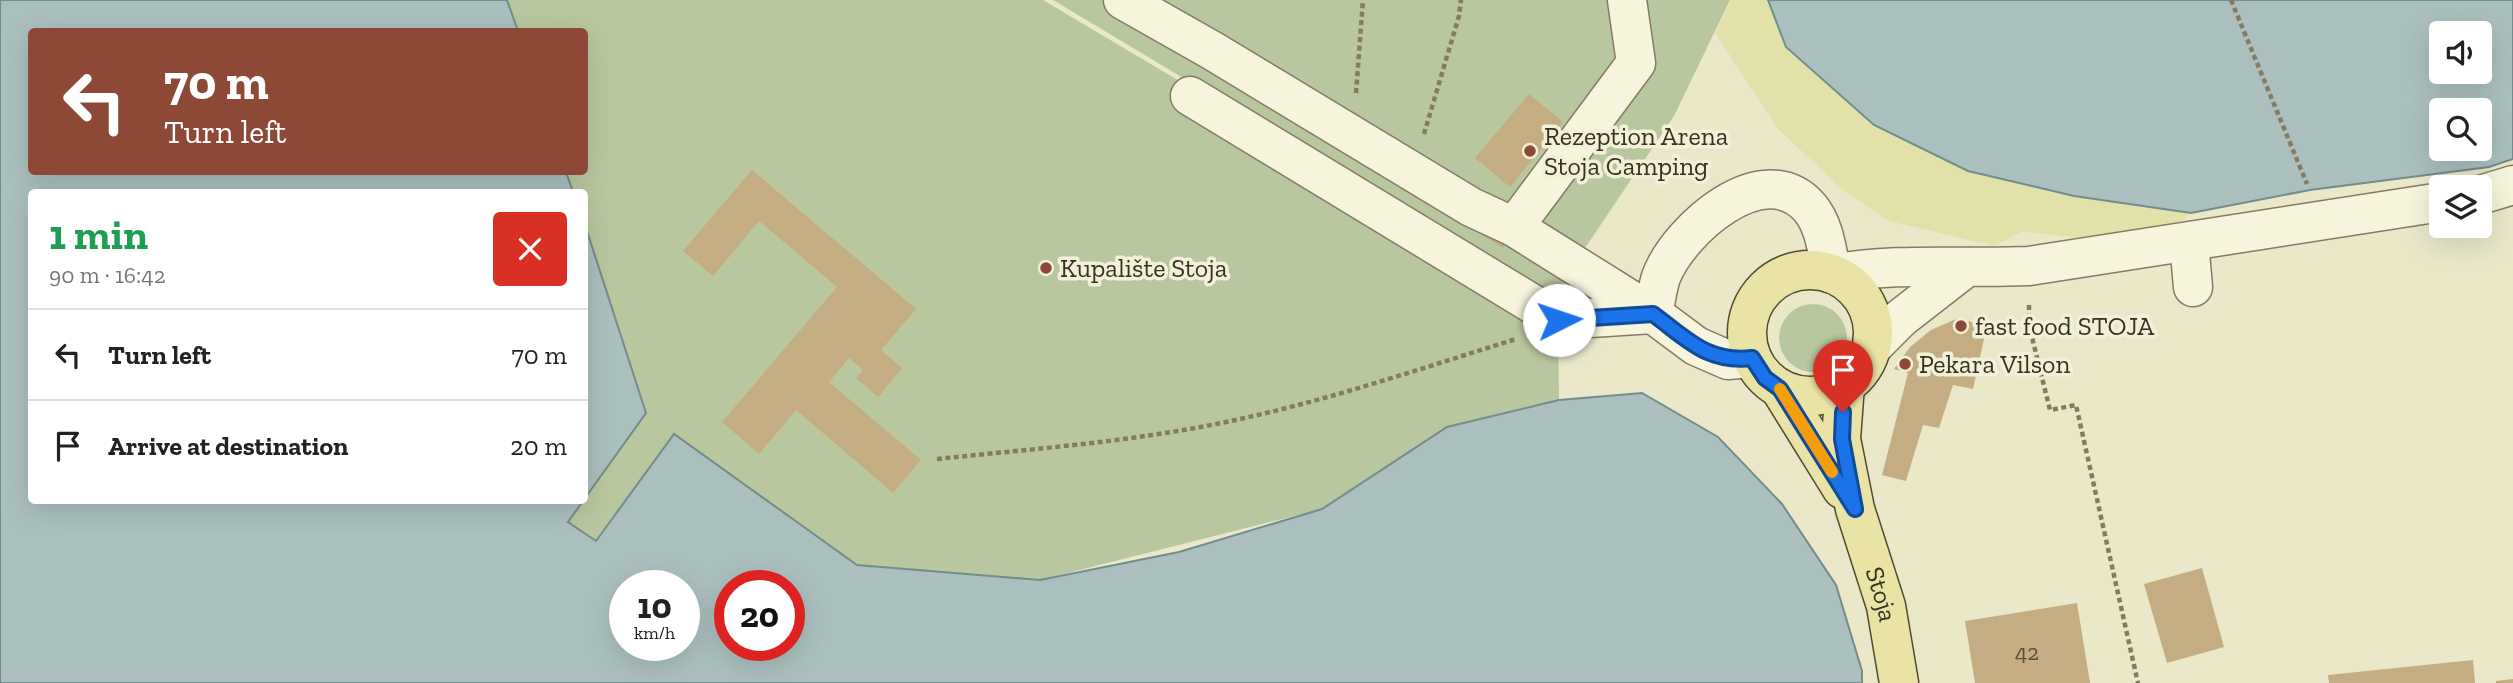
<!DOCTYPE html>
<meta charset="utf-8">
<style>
body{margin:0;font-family:"Zilla Slab",serif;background:#f2f2f2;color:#222;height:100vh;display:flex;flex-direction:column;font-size:26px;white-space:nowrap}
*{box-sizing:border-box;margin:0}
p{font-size:23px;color:#767676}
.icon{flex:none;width:38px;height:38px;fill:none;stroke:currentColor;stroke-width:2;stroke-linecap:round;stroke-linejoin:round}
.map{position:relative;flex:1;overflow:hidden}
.side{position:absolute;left:28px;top:189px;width:560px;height:315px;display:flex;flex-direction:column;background:#fff;border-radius:7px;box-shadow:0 7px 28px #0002}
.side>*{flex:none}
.hud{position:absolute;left:28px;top:28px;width:560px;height:147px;border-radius:7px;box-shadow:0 7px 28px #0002;background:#8d4936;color:#fff;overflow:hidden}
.tools{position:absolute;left:2429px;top:21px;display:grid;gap:14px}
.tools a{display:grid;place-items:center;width:63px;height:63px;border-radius:7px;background:#fff;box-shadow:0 7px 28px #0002;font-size:35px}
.speed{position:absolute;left:609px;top:570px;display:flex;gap:14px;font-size:35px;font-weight:700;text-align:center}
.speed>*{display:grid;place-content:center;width:91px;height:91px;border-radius:50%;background:#fff;box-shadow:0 7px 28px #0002;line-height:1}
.speed small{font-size:18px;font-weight:400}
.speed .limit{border:10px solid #d22;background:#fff;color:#111}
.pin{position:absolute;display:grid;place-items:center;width:60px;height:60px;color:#fff;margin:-72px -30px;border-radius:50% 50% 50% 0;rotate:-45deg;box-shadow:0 0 7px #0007}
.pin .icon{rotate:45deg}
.me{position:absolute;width:77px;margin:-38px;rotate:86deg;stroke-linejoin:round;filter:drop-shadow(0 0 5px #0008)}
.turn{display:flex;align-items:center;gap:24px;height:147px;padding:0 21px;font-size:32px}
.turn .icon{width:91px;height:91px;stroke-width:2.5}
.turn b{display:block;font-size:49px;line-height:60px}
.round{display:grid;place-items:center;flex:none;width:74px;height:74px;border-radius:7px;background:#f2f2f2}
.headline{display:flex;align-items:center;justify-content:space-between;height:119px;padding:0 21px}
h1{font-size:42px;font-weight:800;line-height:52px;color:#1e9e55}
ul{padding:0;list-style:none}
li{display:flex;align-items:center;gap:21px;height:91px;padding:0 21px;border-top:2px solid #e0e0e0}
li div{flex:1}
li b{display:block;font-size:26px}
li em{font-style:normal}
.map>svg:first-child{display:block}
</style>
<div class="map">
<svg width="2513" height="683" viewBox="0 0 2513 683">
<rect width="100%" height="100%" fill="#eae8c9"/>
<!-- green -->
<g fill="#b9c79e">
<polygon points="507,0 1043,0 1558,306 1559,400 1447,427 1322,509 1040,580 857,565 674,434 596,541 568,522 584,500 584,192 572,192 565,172 584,172 584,32 518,31"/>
<polygon points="1053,0 1730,0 1674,116 1585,248 1555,301"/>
<circle cx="1813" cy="338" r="34"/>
</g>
<!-- sand -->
<polygon fill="#e3e1aa" points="1731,0 1768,0 1786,47 1874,125 1968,171 2074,196 2191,213 2169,233 2124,244 2023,231 1995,246 1889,221 1843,190 1778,129 1715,33"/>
<!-- water -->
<g fill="#aabfbe" stroke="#718d8c" stroke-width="2" fill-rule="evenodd">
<path d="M0,0H507L518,31L32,32V172H566L573,192H32V500L583,501L568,522L596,541L674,434L857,565L1040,580L1179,552L1322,509L1447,427L1559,400L1642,393L1718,437L1782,504L1836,585L1862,671V683H0ZM625,586H684V646H625ZM730,586H789V646H730Z"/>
<path d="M1768,0H2513V159L2489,167L2310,190L2191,213L2074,196L1968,171L1874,125L1786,47ZM2441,33H2480V72H2441ZM2441,110H2480V149H2441Z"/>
<polygon points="585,225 646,413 585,498 584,498"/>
</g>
<!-- building -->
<g fill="#c4ad83">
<polygon points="1529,94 1563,122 1510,187 1475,158"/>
<polygon points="752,170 916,309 881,350 902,368 878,397 856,378 863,370 849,358 829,382 921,460 893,493 796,410 759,454 722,422 837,287 759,221 713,276 683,251"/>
<polygon points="1491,222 1511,235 1503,248 1482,235"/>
<polygon points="1956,319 1987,325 1973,389 1953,385 1939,428 1923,425 1906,481 1882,475 1908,373 1894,369 1910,347 1931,330"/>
<polygon points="2202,568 2224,647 2167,663 2144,584"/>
<polygon points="2077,603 2090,683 1975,683 1965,621"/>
<polygon points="2473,660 2475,683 2329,683 2328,675"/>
<polygon points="2513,679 2513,683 2496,683 2496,681"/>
</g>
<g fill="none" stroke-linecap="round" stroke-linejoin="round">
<!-- minor casing -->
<g stroke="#857c60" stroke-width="41">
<g id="minor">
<polyline points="1123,0 1213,51 1471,207 1514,227 1636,63 1627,0"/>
<polyline points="1190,96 1559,320 1653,314"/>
<polyline points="2480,195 2513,185"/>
<polyline points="1514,227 1653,314 1696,346 1728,360 1752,358"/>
<polyline points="2189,242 2193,287"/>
<path d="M1653,314C1656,302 1657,289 1661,277C1679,230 1764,154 1810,208C1825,226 1827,252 1832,274C1897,262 1963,269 2029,266L2441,202"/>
<polyline points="1872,347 1901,318 1964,269"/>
</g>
</g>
<!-- major casing -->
<g stroke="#534a33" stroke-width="41">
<g id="major">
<circle cx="1810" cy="333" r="63"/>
<path id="s1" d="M1845,385L1841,439L1855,509L1886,606L1899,683"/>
<polyline points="1780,389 1842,489"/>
</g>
</g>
<!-- path -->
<g stroke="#857c60" stroke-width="4.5" stroke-dasharray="5 3.5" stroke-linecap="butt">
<polyline points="2231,0 2307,184"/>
<polyline points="1356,93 1363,0"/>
<polyline points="1424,134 1459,16 1461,0"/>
<polyline points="2029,305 2029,325 2050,410 2076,405 2138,683"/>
<path d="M937,459C1031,449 1128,442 1221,423C1321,403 1419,369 1516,339"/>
</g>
<!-- minor -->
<use href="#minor" stroke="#f6f4dc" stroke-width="38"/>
<!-- major -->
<use href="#major" stroke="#e9e3a6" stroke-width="38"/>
</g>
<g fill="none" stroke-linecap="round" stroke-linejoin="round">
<!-- route casing -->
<g stroke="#114b97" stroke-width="18">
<path id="route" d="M1559,320L1653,314C1687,339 1707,363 1752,358L1765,378L1780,389L1855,509L1842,439L1843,412"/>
</g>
<!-- route -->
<use href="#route" stroke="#1a73e8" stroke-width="12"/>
<!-- slow -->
<polyline stroke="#f59e0b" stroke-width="12" points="1780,389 1832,472"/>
</g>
<!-- markers -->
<g fill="#8d4936" stroke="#f2f1d8" stroke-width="2.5">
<circle cx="1530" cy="151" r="7"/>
<circle cx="1046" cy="268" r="7"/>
<circle cx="1961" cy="326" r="7"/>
<circle cx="1905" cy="364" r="7"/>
</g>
<g text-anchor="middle" stroke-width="7" stroke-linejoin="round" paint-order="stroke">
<!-- number labels -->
<g font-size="23" fill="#5a503a">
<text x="2027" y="660">42</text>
</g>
<!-- poi labels -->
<g font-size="26" fill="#373122" stroke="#f2f1d8" text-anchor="start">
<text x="1544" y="145">Rezeption Arena<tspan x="1544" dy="30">Stoja Camping</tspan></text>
<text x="1060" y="277">Kupalište Stoja</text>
<text x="1975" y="335">fast food STOJA</text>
<text x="1919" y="373">Pekara Vilson</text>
</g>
<!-- street labels -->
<g font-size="26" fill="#373122" stroke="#f2f1d8">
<text dy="9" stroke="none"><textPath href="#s1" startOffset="215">Stoja</textPath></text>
</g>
</g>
</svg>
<div class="tools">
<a><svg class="icon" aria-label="sound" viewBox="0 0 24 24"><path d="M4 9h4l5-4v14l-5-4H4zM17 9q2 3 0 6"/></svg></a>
<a><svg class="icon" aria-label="search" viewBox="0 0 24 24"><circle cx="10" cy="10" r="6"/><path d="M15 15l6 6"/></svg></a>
<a><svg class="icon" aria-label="layers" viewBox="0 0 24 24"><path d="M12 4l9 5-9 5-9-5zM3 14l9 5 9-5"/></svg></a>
</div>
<div class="speed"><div>10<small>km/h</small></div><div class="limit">20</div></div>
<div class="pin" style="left:1843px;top:412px;background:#d93025"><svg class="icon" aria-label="arrive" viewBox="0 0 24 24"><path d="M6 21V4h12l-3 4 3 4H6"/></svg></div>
<svg class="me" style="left:1559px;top:320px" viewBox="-20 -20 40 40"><circle r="19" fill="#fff"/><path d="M0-13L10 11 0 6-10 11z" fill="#1a73e8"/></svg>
<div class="hud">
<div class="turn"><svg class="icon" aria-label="left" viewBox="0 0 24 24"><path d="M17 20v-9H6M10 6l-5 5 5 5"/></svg><div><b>70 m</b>Turn left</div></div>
</div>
<section class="side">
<div class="headline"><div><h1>1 min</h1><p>90 m · 16:42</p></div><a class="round" style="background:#d93025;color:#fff"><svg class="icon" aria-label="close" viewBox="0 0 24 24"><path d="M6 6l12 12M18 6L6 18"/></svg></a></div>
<ul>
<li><svg class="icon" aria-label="left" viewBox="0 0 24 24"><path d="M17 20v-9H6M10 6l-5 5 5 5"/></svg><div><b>Turn left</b></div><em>70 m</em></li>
<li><svg class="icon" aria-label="arrive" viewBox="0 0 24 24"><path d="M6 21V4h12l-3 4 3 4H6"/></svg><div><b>Arrive at destination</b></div><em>20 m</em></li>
</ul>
</section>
</div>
